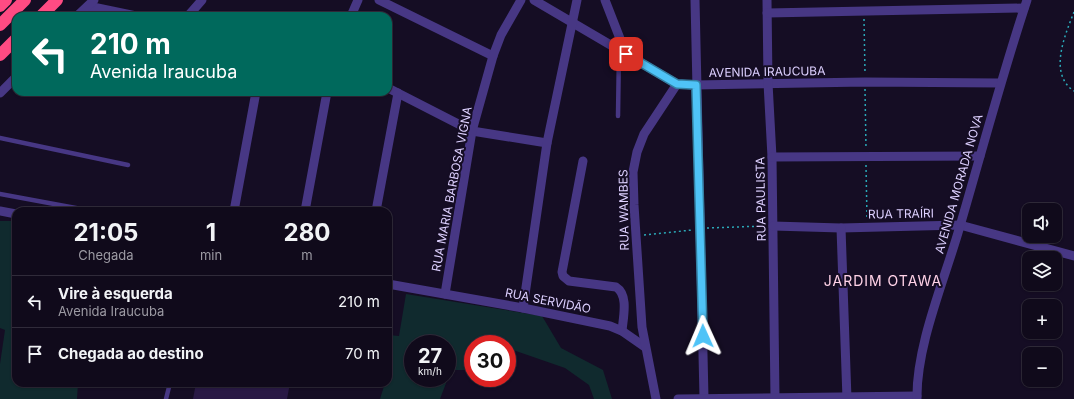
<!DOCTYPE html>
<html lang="pt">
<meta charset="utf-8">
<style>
body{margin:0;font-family:Inter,sans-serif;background:#191324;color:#f1f3f6;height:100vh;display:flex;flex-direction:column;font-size:15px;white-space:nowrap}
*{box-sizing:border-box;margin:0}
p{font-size:13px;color:#9c9aa3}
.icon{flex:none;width:22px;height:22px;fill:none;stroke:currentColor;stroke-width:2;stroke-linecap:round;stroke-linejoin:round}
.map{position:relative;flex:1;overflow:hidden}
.sheet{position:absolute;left:12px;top:207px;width:380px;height:180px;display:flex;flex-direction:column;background:#100a1b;border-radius:12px;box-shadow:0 1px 3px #0004,0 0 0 1px #302b3a}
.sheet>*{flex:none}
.hud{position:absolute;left:12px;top:12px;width:380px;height:84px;border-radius:12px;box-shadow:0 1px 3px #0004,0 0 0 1px #302b3a;background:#00695c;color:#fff;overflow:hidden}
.controls{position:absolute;left:1022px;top:203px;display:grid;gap:8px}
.controls a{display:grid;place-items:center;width:40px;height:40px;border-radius:8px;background:#100a1b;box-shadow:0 1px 3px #0004,0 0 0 1px #302b3a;font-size:20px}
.speed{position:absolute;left:404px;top:335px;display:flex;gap:8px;font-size:20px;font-weight:700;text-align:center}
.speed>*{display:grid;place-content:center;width:52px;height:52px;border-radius:50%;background:#100a1b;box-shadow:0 1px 3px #0004,0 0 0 1px #302b3a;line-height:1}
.speed small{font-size:10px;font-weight:400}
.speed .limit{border:6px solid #d22;background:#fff;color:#111}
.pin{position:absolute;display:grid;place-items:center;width:34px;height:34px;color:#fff;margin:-17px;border-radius:8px;box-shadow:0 2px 6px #0006}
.me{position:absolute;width:44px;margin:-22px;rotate:359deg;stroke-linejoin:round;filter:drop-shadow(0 0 3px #0008)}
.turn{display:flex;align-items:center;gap:14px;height:84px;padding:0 12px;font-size:18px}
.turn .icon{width:52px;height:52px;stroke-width:2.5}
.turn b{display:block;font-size:28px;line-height:34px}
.eta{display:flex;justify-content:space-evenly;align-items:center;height:68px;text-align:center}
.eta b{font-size:24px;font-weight:700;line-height:28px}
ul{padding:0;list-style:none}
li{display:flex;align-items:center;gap:12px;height:52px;padding:0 12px;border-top:1px solid #302b3a}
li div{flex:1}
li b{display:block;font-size:15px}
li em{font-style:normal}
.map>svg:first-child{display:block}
</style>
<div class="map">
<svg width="1074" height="399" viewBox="0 0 1074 399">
<rect width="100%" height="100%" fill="#150d24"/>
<!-- green -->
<g fill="#102a2e" fill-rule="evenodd">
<polygon points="16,221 16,383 78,383 77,399 0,399 0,364 5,330 0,328 0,221"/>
<path d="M406,294L542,316L561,348L603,370L612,399H594L589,385L565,368L507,348V344L484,343L473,344V347L468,348L466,370H451L440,399H380L385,383H388V335L399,336ZM413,344H447V378H413Z"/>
</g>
<!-- building -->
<polygon fill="#291945" points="196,383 290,383 287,399 193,399"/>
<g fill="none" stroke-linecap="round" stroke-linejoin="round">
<!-- path -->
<g stroke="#2ba9b8" stroke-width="1.5" stroke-dasharray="2 3" stroke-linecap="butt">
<path d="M1074,12C1065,35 1048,74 1074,91"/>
<polyline points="864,19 865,73"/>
<polyline points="865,89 866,149"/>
<polyline points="866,165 867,219"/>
<polyline points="707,228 765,226"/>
<polyline points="644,235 692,230"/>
</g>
<!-- lane -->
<g stroke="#473784" stroke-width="4.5">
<polyline points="618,116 619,50"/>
<polyline points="0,138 128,165"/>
<polyline points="0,194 92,211"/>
<polyline points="166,399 170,383"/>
</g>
<!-- street -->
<g stroke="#473784" stroke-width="9">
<polyline points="379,0 493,56"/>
<polyline points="534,0 677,84 696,85 865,82 1000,83"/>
<polyline points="605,0 626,54"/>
<polyline points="695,0 704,398"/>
<polyline points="767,0 768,83 772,157 775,398"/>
<polyline points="88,6 136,16"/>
<polyline points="767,13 1024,8"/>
<polyline points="77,16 94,0"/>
<polyline points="188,16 202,0"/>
<polyline points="351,16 358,0"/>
<polyline points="388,88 472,131 547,143"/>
<polyline points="0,93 16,77"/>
<polyline points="772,157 980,156"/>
<path d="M583,161L562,272L563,276L569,281L616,287C629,295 623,318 622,331"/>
<polyline points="0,211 16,214"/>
<polyline points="234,211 256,92"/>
<polyline points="305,211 327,92"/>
<polyline points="376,211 398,93"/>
<polyline points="773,226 841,228 960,225 1074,256"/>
<polyline points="841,228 847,399"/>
<polyline points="388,284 523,308 610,326 622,331 645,347"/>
<polyline points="445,294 472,131 493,56 501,35 521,0"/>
<polyline points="523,308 547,143 577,0"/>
<polyline points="656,399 642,327 634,205 633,172 637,152 644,134 677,84"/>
<polyline points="678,399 917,396"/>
<path d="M917,399C916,345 945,279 960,226C982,151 1002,75 1027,0"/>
</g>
<!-- highway -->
<g stroke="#ff4b83" stroke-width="12">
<polyline points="0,6 6,0"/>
<polyline points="41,16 57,0"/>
<polyline points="0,25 25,0"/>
<polyline points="0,55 16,39"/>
</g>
</g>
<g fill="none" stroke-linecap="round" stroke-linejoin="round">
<!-- route casing -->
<g stroke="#337fa1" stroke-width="10">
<polyline id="route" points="626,54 677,84 696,85 703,336"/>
</g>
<!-- route -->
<use href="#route" stroke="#4fc3f7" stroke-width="7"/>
</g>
<g text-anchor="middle" stroke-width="4" stroke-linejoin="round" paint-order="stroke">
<!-- street labels -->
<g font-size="12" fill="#ddd0ff" stroke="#150d24">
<text transform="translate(767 72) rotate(-1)" y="4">AVENIDA IRAUCUBA</text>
<text transform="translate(959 184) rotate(-74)" y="4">AVENIDA MORADA NOVA</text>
<text transform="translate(452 189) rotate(-79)" y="4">RUA MARIA BARBOSA VIGNA</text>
<text transform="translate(761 199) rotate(-91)" y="4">RUA PAULISTA</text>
<text transform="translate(624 210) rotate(-91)" y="4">RUA WAMBES</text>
<text transform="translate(901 214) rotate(-1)" y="4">RUA TRAÍRI</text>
<text transform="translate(548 301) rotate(11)" y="4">RUA SERVIDÃO</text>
</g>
<!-- quarter labels -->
<g font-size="14" letter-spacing="1" fill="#ffd2e7" stroke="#150d24">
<text x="883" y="286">JARDIM OTAWA</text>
</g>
</g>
</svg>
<div class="controls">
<a><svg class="icon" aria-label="sound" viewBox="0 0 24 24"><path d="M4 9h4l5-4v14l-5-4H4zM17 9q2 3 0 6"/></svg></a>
<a><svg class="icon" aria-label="layers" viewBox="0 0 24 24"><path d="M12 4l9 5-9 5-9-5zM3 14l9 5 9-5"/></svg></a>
<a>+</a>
<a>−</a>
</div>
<div class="speed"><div>27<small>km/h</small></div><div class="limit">30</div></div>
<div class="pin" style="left:626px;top:54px;background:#d93025"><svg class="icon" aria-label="arrive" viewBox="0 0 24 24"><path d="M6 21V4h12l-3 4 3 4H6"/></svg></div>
<svg class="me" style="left:703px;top:336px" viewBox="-20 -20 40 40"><path d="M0-17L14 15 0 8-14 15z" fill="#4fc3f7" stroke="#fff" stroke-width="4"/></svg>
<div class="hud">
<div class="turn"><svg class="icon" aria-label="left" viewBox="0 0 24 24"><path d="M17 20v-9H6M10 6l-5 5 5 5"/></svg><div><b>210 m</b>Avenida Iraucuba</div></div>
</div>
<section class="sheet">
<div class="eta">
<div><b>21:05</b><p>Chegada</p></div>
<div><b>1</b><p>min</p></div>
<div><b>280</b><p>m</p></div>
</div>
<ul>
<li><svg class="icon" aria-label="left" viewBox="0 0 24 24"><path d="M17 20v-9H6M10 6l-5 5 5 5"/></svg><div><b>Vire à esquerda</b><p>Avenida Iraucuba</p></div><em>210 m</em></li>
<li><svg class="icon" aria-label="arrive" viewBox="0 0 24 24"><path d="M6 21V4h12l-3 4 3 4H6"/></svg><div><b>Chegada ao destino</b></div><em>70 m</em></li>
</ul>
</section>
</div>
